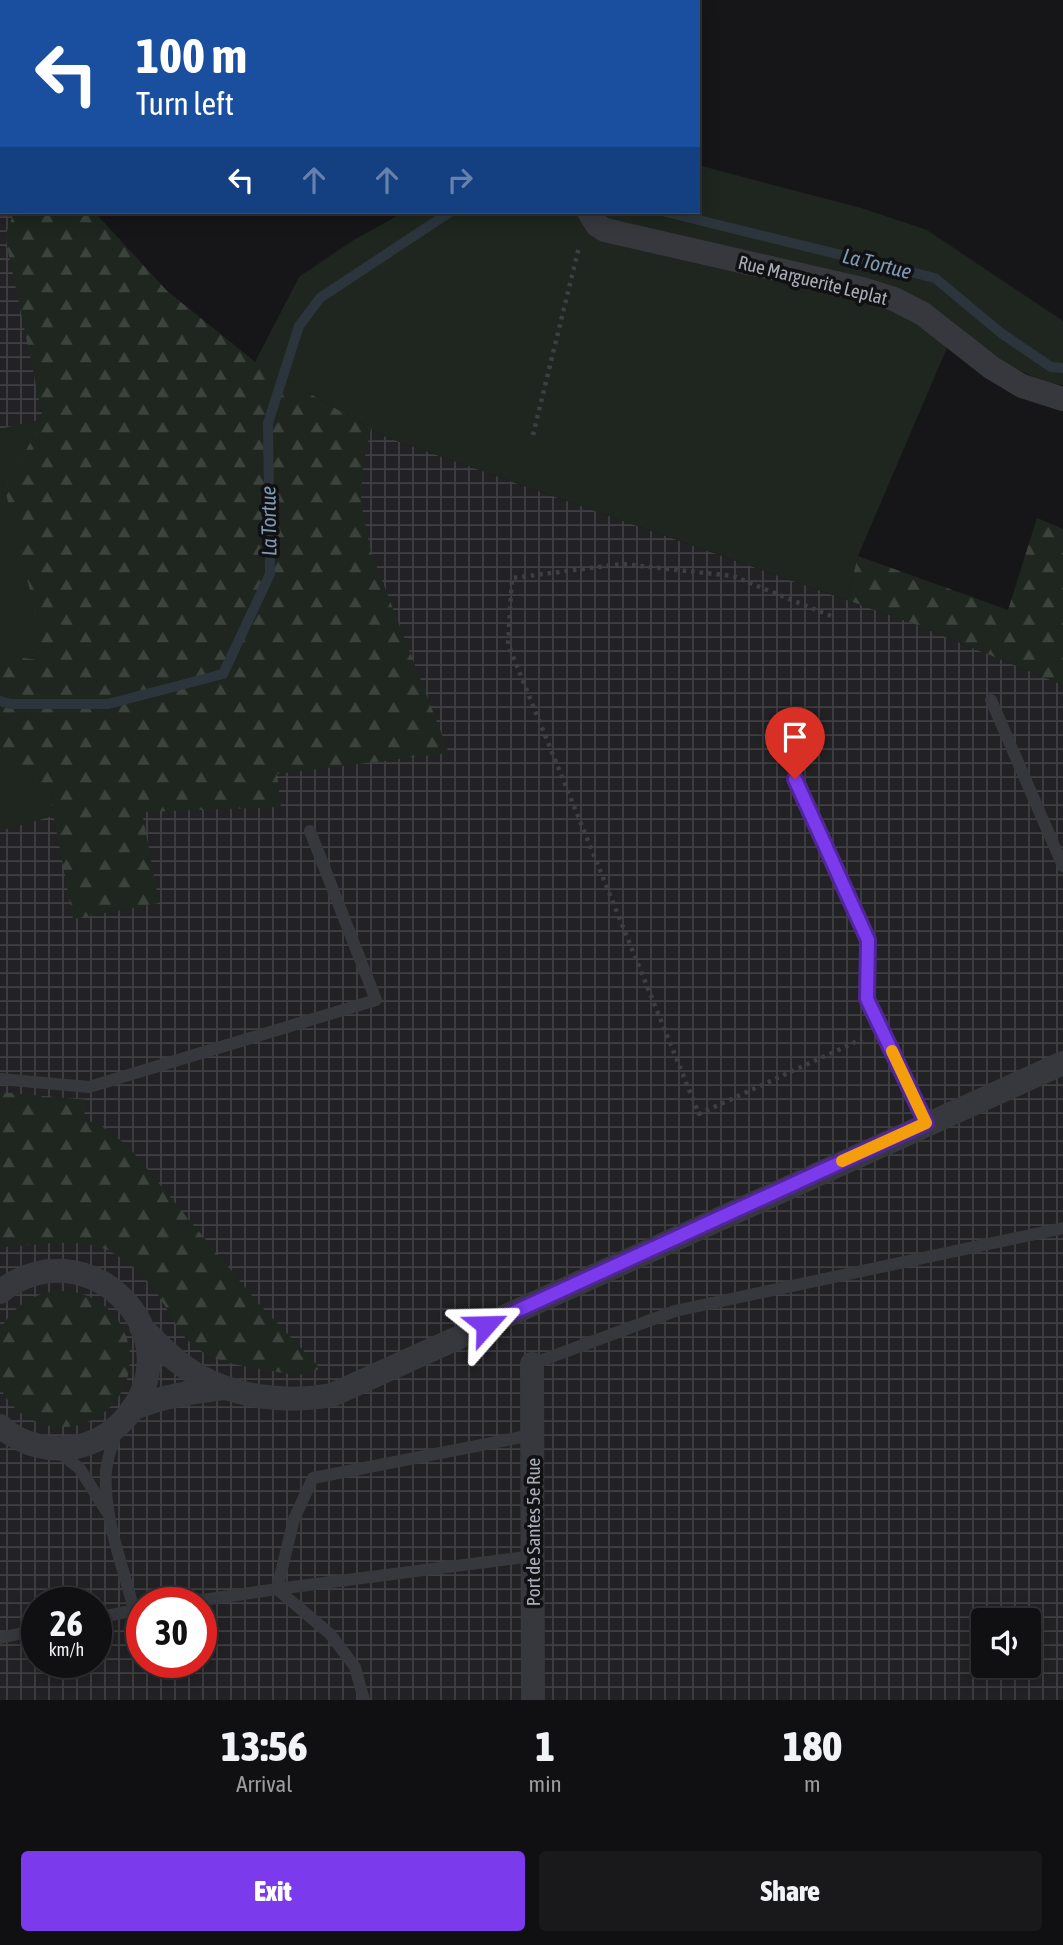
<!DOCTYPE html>
<style>
body{margin:0;font-family:"Asap Condensed",sans-serif;background:#19191b;color:#f1f3f6;height:100vh;display:flex;flex-direction:column;font-size:26px;white-space:nowrap}
*{box-sizing:border-box;margin:0}
p{font-size:23px;color:#9c9d9f}
.icon{flex:none;width:38px;height:38px;fill:none;stroke:currentColor;stroke-width:2;stroke-linecap:round;stroke-linejoin:round}
.map{position:relative;height:1700px;overflow:hidden}
.side{display:flex;flex-direction:column;background:#101012;flex:1}
.side>*{flex:none}
.banner{position:absolute;left:0px;top:0px;width:700px;height:214px;box-shadow:0 4px 18px #0003,0 0 0 2px #303032;background:#1a4fa0;color:#fff;overflow:hidden}
.tools{position:absolute;left:971px;top:1608px;display:grid;gap:14px}
.tools a{display:grid;place-items:center;width:70px;height:70px;border-radius:7px;background:#101012;box-shadow:0 4px 18px #0003,0 0 0 2px #303032;font-size:35px}
.speed{position:absolute;left:21px;top:1587px;display:flex;gap:14px;font-size:35px;font-weight:700;text-align:center}
.speed>*{display:grid;place-content:center;width:91px;height:91px;border-radius:50%;background:#101012;box-shadow:0 4px 18px #0003,0 0 0 2px #303032;line-height:1}
.speed small{font-size:18px;font-weight:400}
.speed .limit{border:10px solid #d22;background:#fff;color:#111}
.pin{position:absolute;display:grid;place-items:center;width:60px;height:60px;color:#fff;margin:-72px -30px;border-radius:50% 50% 50% 0;rotate:-45deg;box-shadow:0 0 7px #0007}
.pin .icon{rotate:45deg}
.me{position:absolute;width:77px;margin:-38px;rotate:65deg;stroke-linejoin:round;filter:drop-shadow(0 0 5px #0008)}
.turn{display:flex;align-items:center;gap:24px;height:147px;padding:0 21px;font-size:32px}
.turn .icon{width:91px;height:91px;stroke-width:2.5}
.turn b{display:block;font-size:49px;line-height:60px}
.lanes{display:flex;align-items:center;height:66px;padding:0 21px;background:#0003;justify-content:center;gap:35px;direction:ltr}
.lanes .off{opacity:.35}
.eta{display:flex;justify-content:space-evenly;align-items:center;height:119px;text-align:center}
.eta b{font-size:42px;font-weight:800;line-height:49px}
.button{display:flex;gap:14px;margin-top:auto;padding:14px 21px}
.button a{flex:1;height:80px;border-radius:7px;background:#7c3aed;color:#fff;font-size:28px;font-weight:800;line-height:80px;text-align:center}
.button a+a{background:#19191b;color:#f1f3f6}
.map>svg:first-child{display:block}
</style>
<div class="map">
<svg width="1063" height="1700" viewBox="0 0 1063 1700">
<defs>
<pattern id="industrial-grid" width="8" height="8" patternUnits="userSpaceOnUse" patternTransform="scale(1.75)"><rect width="8" height="8" fill="#222225"/><path d="M0 4h8M4 0v8" fill="none" stroke="#3f3f43"/></pattern>
<pattern id="forest-firs" width="22" height="20" patternUnits="userSpaceOnUse" patternTransform="scale(1.75)"><rect width="22" height="20" fill="#1e261f"/><path d="M5 1l3.5 6h-7zM16 11l3.5 6h-7z" fill="#3c433d"/></pattern>
</defs>
<rect width="100%" height="100%" fill="#161618"/>
<!-- industrial -->
<path fill="url(#industrial-grid)" fill-rule="evenodd" d="M0,34L2,212H94L167,291L255,362L386,437L909,622L1063,685V1700H0ZM37,1603H96V1662H37ZM142,1603H201V1662H142ZM984,1620H1029V1666H984Z"/>
<!-- green -->
<g fill="#1e261f">
<path d="M698,165L861,208L927,230L1063,321V385C1027,381 985,350 955,329L858,556L847,600L386,437L255,362L299,277L352,241L404,212H698Z"/>
<polygon points="43,419 5,489 40,631 39,661 0,655 0,429"/>
<polygon points="0,750 50,796 53,816 0,831"/>
</g>
<!-- forest -->
<g fill="url(#forest-firs)">
<polygon points="14,212 94,212 167,291 255,362 371,429 363,466 361,502 371,552 449,753 277,774 281,807 142,812 159,903 73,919 50,796 0,750 0,655 39,660 40,631 5,489 43,419 5,236"/>
<polygon points="1037,518 1063,529 1063,685 909,622 847,600 858,556 1008,610"/>
<path d="M0,1092L88,1100L83,1119L100,1125L128,1146L259,1304L320,1368C303,1379 288,1374 269,1370C243,1366 214,1363 193,1345C181,1335 173,1320 165,1306C152,1284 136,1266 113,1253C82,1235 37,1246 2,1247L0,1245Z"/>
<circle cx="62" cy="1359" r="68"/>
</g>
<g fill="none" stroke-linecap="round" stroke-linejoin="round">
<!-- stream -->
<g stroke="#2c353c" stroke-width="10">
<polyline points="666,212 935,278 1001,333 1051,367 1063,368"/>
<polyline points="0,701 11,704 108,704 223,674 270,574 268,423 299,326 320,298 450,212"/>
</g>
<!-- path -->
<g stroke="#3d3f44" stroke-width="4.5" stroke-dasharray="3.5 5" stroke-linecap="butt">
<polyline points="533,435 579,247"/>
<polyline points="831,616 733,576 622,564 512,578 508,644 699,1114 862,1039"/>
</g>
<!-- lane -->
<g stroke="#37383d" stroke-width="12">
<polyline points="991,700 1063,866"/>
<polyline points="795,779 868,940 867,999 926,1123"/>
<polyline points="0,1079 89,1087 376,1000 310,831"/>
<polyline points="532,1364 675,1311 1063,1228"/>
<path d="M118,1429C113,1443 107,1457 106,1471C103,1517 123,1566 134,1610"/>
<polyline points="58,1451 80,1469 107,1512"/>
<polyline points="182,1603 277,1589 294,1519 313,1478 532,1435"/>
<polyline points="96,1618 141,1609"/>
<polyline points="0,1638 37,1630"/>
<polyline points="364,1700 355,1667 330,1634 277,1589 533,1556"/>
</g>
<!-- street -->
<g stroke="#37383d" stroke-width="24">
<polyline points="380,0 384,2"/>
<polyline points="589,212 597,225 605,230 862,289 894,299 923,314 992,368 1022,386 1063,399"/>
<path d="M0,1292C84,1225 194,1330 129,1414C116,1430 100,1441 80,1446C52,1453 22,1445 0,1426"/>
<path d="M141,1327C159,1345 177,1364 199,1376C238,1398 289,1403 332,1395L1063,1063"/>
<polyline points="532,1364 533,1700"/>
<path d="M132,1409C163,1396 192,1392 225,1388"/>
</g>
</g>
<g fill="none" stroke-linecap="round" stroke-linejoin="round">
<!-- route casing -->
<g stroke="#51269a" stroke-width="18">
<polyline id="route" points="486,1325 926,1123 867,999 868,940 795,779"/>
</g>
<!-- route -->
<use href="#route" stroke="#7c3aed" stroke-width="12"/>
<!-- slow -->
<polyline stroke="#f59e0b" stroke-width="12" points="842,1161 926,1123 892,1051"/>
</g>
<g text-anchor="middle" stroke-width="7" stroke-linejoin="round" paint-order="stroke">
<!-- street labels -->
<g font-size="19" fill="#a8adb8" stroke="#111113">
<text transform="translate(813 280) rotate(14)" y="7">Rue Marguerite Leplat</text>
<text transform="translate(533 1532) rotate(-90)" y="7">Port de Santes 5e Rue</text>
</g>
<!-- water labels -->
<g font-size="21" font-style="italic" fill="#7f9bb3" stroke="#111113">
<text transform="translate(877 264) rotate(14)" y="7">La Tortue</text>
<text transform="translate(269 521) rotate(-91)" y="7">La Tortue</text>
</g>
</g>
</svg>
<div class="tools">
<a><svg class="icon" aria-label="sound" viewBox="0 0 24 24"><path d="M4 9h4l5-4v14l-5-4H4zM17 9q2 3 0 6"/></svg></a>
</div>
<div class="speed"><div>26<small>km/h</small></div><div class="limit">30</div></div>
<div class="pin" style="left:795px;top:779px;background:#d93025"><svg class="icon" aria-label="arrive" viewBox="0 0 24 24"><path d="M6 21V4h12l-3 4 3 4H6"/></svg></div>
<svg class="me" style="left:486px;top:1325px" viewBox="-20 -20 40 40"><path d="M0-17L14 15 0 8-14 15z" fill="#7c3aed" stroke="#fff" stroke-width="4"/></svg>
<div class="banner">
<div class="turn"><svg class="icon" aria-label="left" viewBox="0 0 24 24"><path d="M17 20v-9H6M10 6l-5 5 5 5"/></svg><div><b>100 m</b>Turn left</div></div>
<div class="lanes"><svg class="icon" aria-label="left" viewBox="0 0 24 24"><path d="M17 20v-9H6M10 6l-5 5 5 5"/></svg><svg class="icon off" aria-label="ahead" viewBox="0 0 24 24"><path d="M12 20V5M6 11l6-6 6 6"/></svg><svg class="icon off" aria-label="ahead" viewBox="0 0 24 24"><path d="M12 20V5M6 11l6-6 6 6"/></svg><svg class="icon off" aria-label="right" viewBox="0 0 24 24"><path d="M7 20v-9h11M14 6l5 5-5 5"/></svg></div>
</div>
</div>
<section class="side">
<div class="eta">
<div><b>13:56</b><p>Arrival</p></div>
<div><b>1</b><p>min</p></div>
<div><b>180</b><p>m</p></div>
</div>
<div class="button"><a>Exit</a><a>Share</a></div>
</section>
